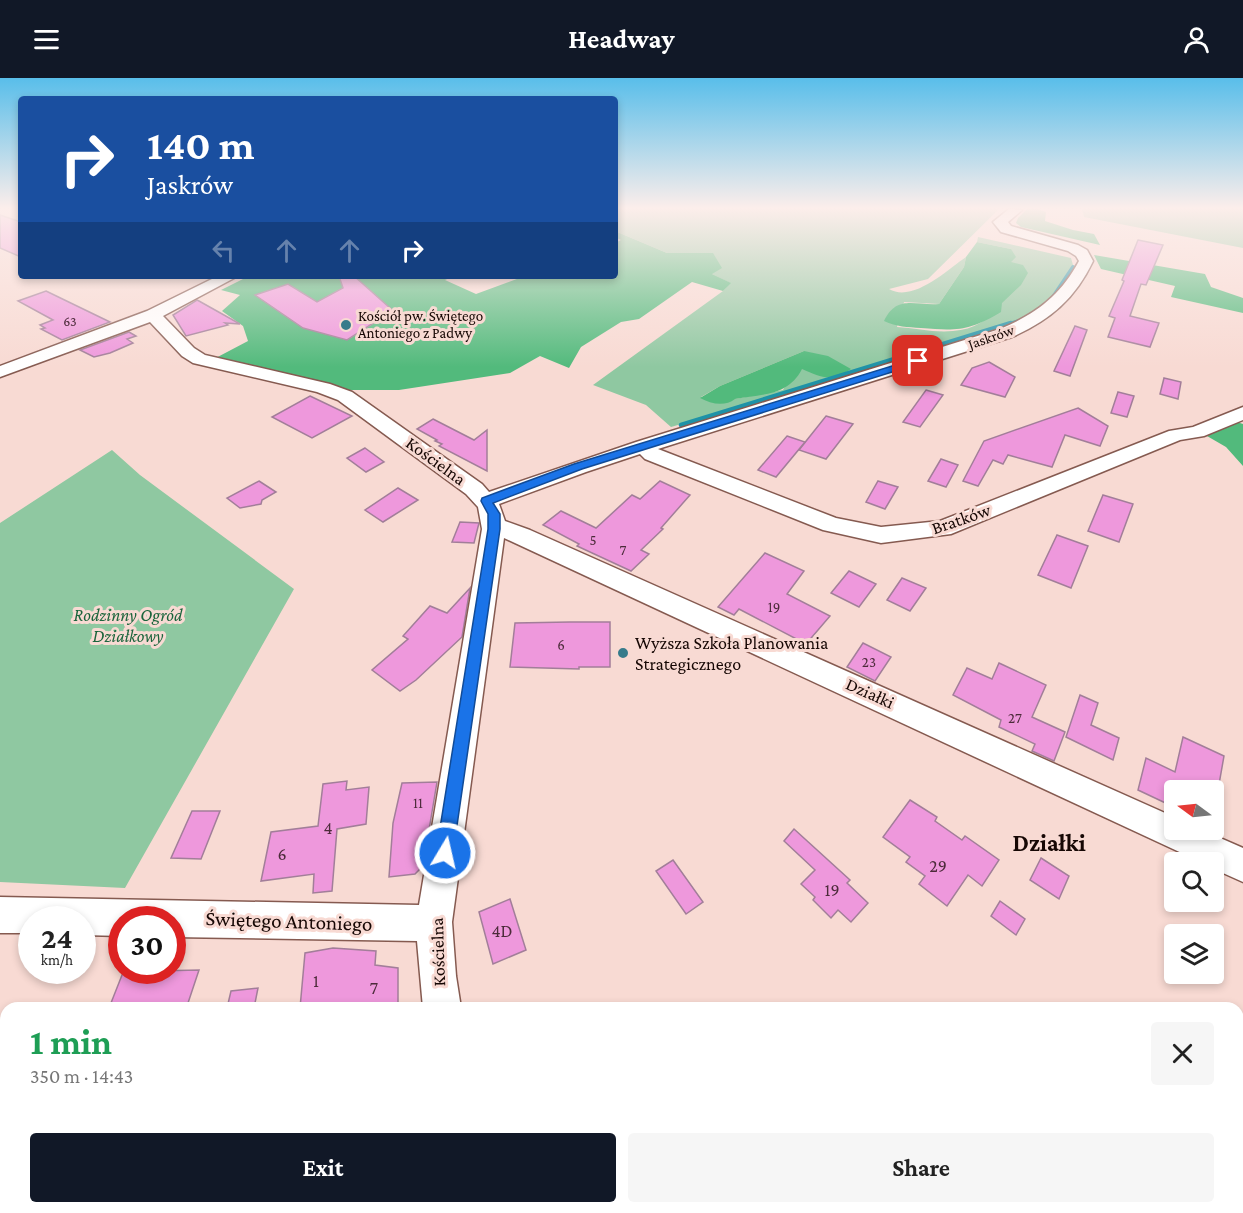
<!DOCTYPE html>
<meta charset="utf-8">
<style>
body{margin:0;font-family:"Crimson Pro",serif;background:#f6f6f6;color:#222;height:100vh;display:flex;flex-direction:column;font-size:22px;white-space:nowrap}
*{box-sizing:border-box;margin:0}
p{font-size:20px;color:#767676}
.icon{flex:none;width:33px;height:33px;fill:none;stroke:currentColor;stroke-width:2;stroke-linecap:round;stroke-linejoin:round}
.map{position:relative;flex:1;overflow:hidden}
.details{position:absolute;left:0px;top:924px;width:1244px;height:212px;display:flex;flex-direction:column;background:#fff;border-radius:18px 18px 0 0;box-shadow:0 3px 9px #0003}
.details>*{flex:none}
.banner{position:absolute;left:18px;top:18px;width:600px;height:183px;border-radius:6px;box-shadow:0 3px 9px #0003;background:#1a4fa0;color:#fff;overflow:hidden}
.needle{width:39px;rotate:285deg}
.tools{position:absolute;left:1164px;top:702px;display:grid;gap:12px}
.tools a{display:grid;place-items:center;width:60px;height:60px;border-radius:6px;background:#fff;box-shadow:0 3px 9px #0003;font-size:30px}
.speed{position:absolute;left:18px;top:828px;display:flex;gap:12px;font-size:30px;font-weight:700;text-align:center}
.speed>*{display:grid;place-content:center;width:78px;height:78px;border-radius:50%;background:#fff;box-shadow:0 3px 9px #0003;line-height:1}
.speed small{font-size:15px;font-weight:400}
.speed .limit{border:9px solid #d22;background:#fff;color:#111}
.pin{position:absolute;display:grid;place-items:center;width:51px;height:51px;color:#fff;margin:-26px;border-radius:12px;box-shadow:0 3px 9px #0006}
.me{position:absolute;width:66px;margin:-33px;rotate:9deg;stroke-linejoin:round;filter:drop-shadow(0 0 4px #0008)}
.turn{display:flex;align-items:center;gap:21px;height:126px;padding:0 30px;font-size:27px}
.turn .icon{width:78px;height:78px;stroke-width:2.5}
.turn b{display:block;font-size:42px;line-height:51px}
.lanes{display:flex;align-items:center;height:57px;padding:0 30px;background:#0003;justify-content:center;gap:30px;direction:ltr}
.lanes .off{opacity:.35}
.round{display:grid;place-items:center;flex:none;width:63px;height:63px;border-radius:6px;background:#f6f6f6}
.head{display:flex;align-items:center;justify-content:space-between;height:102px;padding:0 30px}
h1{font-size:36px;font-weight:700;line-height:45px;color:#1e9e55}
.button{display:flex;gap:12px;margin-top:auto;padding:12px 30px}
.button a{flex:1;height:69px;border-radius:6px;background:#111827;color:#fff;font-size:24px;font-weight:700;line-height:69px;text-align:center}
.button a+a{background:#f6f6f6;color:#222}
header{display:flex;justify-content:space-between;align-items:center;height:78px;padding:0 30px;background:#111827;color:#fff;font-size:27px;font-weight:700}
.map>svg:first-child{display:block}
</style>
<header><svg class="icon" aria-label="menu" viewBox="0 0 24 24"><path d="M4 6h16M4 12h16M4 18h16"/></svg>Headway<svg class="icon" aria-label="person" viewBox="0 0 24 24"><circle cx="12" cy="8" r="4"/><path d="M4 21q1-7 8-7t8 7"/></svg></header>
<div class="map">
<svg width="1243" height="1135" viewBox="0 0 1243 1135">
<rect width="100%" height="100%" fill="#f8dad3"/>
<!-- green -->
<g fill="#8fc8a1" fill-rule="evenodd">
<path d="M615,131H999L928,201L889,211C913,225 947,192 966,179L964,189L939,226L904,224L897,249C915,250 935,255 953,253C998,250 1011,210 1011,171L977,164L978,159L1071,180L1073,187L1055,220L1022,241L990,256L671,349L646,327L593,307L723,213L730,205L712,196L713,175H667L615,153ZM804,273L783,312L735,321L701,319L720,308Z"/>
<polygon points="1082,131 1243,131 1243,170 1084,139"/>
<polygon points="112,372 140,397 294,511 125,810 0,804 0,445"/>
</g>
<!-- forest -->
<g fill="#52ba7c" fill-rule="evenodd">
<polygon points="1027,131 1038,131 1046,134 1045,143 1073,152 1094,156 1100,167 1021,149 1016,145 1018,140"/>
<path d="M615,153L667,175H713L722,190L712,196L731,205L723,213L692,204L639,241L621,244L581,269L569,290L540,278L510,295L399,312H344L210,283L248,263L243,248L222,233L240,217L221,212L249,198H454L445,202L476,216L525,198H615V165L621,162L615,159ZM386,229L394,232L387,240L379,242L347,262L325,256Z"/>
<path d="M977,164L1011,171L1016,179L1011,184L1023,187L1028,195L1021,207L1002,225L1001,234C969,253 957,253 921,250C907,249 897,249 884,243C897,216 915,228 939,226L964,189L966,179Z"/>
<polygon points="1094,177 1205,196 1211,209 1243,220 1243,235 1171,219 1175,208 1101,191"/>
<path d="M804,273L828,278L851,291C832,304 822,300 802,291C788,318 763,316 735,321C725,329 711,326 700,320L720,308Z"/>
<polygon points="1237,344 1243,346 1243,388 1226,369 1207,358"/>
</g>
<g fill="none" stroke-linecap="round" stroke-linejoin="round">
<!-- stream-far1 -->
<g stroke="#1e92a7" stroke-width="4">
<polyline points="1053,219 1073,189"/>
<polyline points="1006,247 1019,243"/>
</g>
<!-- stream -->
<polyline stroke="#1e92a7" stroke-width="4.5" points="681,347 1011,245"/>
</g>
<!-- building -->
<g fill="#ee98dc" stroke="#a27e99" stroke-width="1.5">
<polygon points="0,137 21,144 21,179 0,170"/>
<polygon points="1138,162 1163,167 1146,207 1141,206 1130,238 1159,245 1150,269 1108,259 1115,240 1109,238 1124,203 1122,202"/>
<polygon points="339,198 354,198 399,238 378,242 347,262 303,250 255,217 288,206 317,224 343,210"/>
<polygon points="46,213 110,244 62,262 41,251 45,250 40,247 53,242 18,223"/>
<polygon points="197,222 199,223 240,246 225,245 228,247 186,258 173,237"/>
<polygon points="1075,248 1087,252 1070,298 1054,293"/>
<polygon points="129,254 136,258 127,261 133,265 110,275 94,279 80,272"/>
<polygon points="989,284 1015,299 1005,319 961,307 972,290"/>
<polygon points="1164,300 1181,304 1178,321 1160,316"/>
<polygon points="926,312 943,317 920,349 903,344"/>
<polygon points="1118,314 1134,318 1127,339 1111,335"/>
<polygon points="310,318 352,338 312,360 272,339"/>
<polygon points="1078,330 1108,348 1100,368 1065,357 1052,389 1008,377 1003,386 993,382 978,408 963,403 984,363"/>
<polygon points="826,338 853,346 826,381 799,372"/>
<polygon points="433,341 474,362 487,352 487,393 439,368 442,366 435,363 437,362 417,351"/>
<polygon points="787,358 805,364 776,399 758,392"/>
<polygon points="365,370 384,384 366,394 347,380"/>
<polygon points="941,381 958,387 946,409 928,403"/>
<polygon points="259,403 276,414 262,422 261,426 240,430 227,420"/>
<polygon points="660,403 690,417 661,450 663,451 641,472 649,476 631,493 577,468 579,466 543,447 561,433 596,450 632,417 640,421"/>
<polygon points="878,403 898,409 885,431 866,424"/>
<polygon points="398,410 418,422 383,444 365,432"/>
<polygon points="1103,417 1133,426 1119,464 1088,453"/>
<polygon points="460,444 479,445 474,465 452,464"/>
<polygon points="1057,457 1088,468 1071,510 1038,497"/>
<polygon points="765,475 804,493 787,516 830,538 806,566 739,531 734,537 718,529"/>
<polygon points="849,493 876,506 859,529 831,515"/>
<polygon points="902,500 926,510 910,533 887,522"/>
<polygon points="470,510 462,559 416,602 400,613 372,592 408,561 403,558 430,528 447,535"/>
<polygon points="570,544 610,544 610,589 579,589 579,591 510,589 515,545"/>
<polygon points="863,565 891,579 875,603 847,589"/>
<polygon points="999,585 1046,607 1032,639 1065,654 1054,683 1032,673 1035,666 999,649 1001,642 953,617 967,590 992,601"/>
<polygon points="1080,617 1098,625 1091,647 1119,660 1113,682 1066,659"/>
<polygon points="1183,659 1224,678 1218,712 1174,712 1174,729 1138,712 1146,680 1175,694"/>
<polygon points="347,703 346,712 369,709 366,746 337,751 332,813 313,815 314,796 261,803 271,754 318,748 323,706"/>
<polygon points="437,704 423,788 415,796 389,799 393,745 402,705"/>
<polygon points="910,722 937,739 935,743 962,762 965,758 999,782 982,808 968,797 947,828 919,806 925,798 906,784 910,779 883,759"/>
<polygon points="192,733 220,733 201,781 171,780"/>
<polygon points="794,751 850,802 847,805 868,825 851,844 838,832 831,840 813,822 815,819 801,806 815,792 784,763"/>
<polygon points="1041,780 1069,798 1059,821 1030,802"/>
<polygon points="673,782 703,824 686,836 656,793"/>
<polygon points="510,821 526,872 493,886 479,834"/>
<polygon points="1000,823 1025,841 1016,857 991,838"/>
<polygon points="333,870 376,873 375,887 398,890 398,930 300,930 305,875"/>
<polygon points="124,892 154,893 199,892 188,925 179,926 177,930 109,930"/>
<polygon points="258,910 254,930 227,930 231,913"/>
</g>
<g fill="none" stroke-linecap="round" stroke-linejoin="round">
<!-- minor casing -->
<g stroke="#855a50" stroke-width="3">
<g id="minor">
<path d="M1009,131L1022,132L1008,144L1011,148L1078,167L1087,172L1093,183C1075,221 1050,242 1012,259L658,371L836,440L881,449L940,443L1169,353L1193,349L1243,329V342L1204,358L1180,362L951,456L881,465L823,452L645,381L640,376L586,394L499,426L505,443L530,452L1174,739V752H1202L1243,770V804L1214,791V784H1201L504,460L452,844L456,898L461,930H423L417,863L172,859V842H122V858L82,857V842H32V855H0V819L419,827L482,451L478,429L466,416L338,322L317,314L193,285L182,278L150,244L0,299V288L147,233L218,198H238L163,238L194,270L205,277L330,306L352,314L482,406L489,414L636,364L1000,251C1036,236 1060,218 1079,183L1076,178L1068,173L1001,154L993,144Z"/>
<polygon points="454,1130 498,1130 500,1135 454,1135"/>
</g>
</g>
<!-- minor -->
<use href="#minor" fill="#fff" fill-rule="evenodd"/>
</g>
<!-- sky -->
<linearGradient id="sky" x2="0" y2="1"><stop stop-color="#59beea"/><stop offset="0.45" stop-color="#fceeeb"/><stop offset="1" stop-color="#fceeeb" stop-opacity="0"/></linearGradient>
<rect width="1243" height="289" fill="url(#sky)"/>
<!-- route -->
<polygon fill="#1a73e8" stroke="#114b97" stroke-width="1.5" points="918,280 921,281 921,285 582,391 493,425 500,436 500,451 453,775 451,781 445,784 439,781 436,775 488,451 488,436 481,423 482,420 574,386"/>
<!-- markers -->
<g fill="#377b8b" stroke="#f8dad3" stroke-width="2">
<circle cx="346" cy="247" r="6"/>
<circle cx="623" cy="575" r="6"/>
</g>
<g text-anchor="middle" stroke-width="6" stroke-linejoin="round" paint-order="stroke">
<!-- far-number labels -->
<g font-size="14" fill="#4c2b3a">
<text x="70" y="248">63</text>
</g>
<!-- far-poi labels -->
<g font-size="15" fill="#160704" stroke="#f8dad3" text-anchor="start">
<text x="358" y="243">Kościół pw. Świętego<tspan x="358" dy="17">Antoniego z Padwy</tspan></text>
</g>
<!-- far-street labels -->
<g font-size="15" fill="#160704" stroke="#f8dad3">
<text transform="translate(991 259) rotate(-19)" y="5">Jaskrów</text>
</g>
<!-- number labels -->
<g font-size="15" fill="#4c2b3a">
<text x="593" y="467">5</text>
<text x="623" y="477">7</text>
<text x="774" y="534">19</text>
<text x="561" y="572">6</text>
<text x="869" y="589">23</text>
<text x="1015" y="645">27</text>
<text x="418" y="730">11</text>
</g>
<!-- street labels -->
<g font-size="18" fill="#160704" stroke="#f8dad3">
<text transform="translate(436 383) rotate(36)" y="6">Kościelna</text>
<text transform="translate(961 441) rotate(-19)" y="6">Bratków</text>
<text transform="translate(870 615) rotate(24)" y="6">Działki</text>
<text transform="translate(438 874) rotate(-92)" y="6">Kościelna</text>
</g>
<!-- park labels -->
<g font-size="18" font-style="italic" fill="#1a643b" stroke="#f8dad3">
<text x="128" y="543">Rodzinny Ogród<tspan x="128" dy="21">Działkowy</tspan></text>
</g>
<!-- poi labels -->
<g font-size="18" fill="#160704" stroke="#f8dad3" text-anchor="start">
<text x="635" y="571">Wyższa Szkoła Planowania<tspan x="635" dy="21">Strategicznego</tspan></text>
</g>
<!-- near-number labels -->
<g font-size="18" fill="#4c2b3a">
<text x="328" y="756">4</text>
<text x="282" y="782">6</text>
<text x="938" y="794">29</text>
<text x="832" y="818">19</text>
<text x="502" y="859">4D</text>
<text x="316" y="909">1</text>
<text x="374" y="916">7</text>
</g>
<!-- near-street labels -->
<g font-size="21" fill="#160704" stroke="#f8dad3">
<text transform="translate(289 843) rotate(2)" y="7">Świętego Antoniego</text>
</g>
<!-- near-neighbourhood labels -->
<g font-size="24" font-weight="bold" fill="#160704" stroke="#f8dad3">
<text x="1049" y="773">Działki</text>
</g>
</g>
</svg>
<div class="tools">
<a><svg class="needle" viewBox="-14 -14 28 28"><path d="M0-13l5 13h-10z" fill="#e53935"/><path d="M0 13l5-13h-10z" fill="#767676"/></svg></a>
<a><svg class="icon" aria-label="search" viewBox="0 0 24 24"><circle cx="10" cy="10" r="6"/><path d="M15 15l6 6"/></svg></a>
<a><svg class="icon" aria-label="layers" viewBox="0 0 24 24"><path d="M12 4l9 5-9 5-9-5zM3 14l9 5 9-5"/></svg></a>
</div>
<div class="speed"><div>24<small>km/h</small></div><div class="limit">30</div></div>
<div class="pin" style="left:918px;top:283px;background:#d93025"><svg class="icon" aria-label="arrive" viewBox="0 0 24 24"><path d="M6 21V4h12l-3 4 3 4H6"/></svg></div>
<svg class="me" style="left:445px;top:775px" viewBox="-20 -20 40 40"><circle r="17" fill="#1a73e8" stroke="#fff" stroke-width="3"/><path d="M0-11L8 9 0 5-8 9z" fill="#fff"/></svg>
<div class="banner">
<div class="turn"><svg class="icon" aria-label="right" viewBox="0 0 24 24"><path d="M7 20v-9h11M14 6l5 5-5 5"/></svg><div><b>140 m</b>Jaskrów</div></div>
<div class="lanes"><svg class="icon off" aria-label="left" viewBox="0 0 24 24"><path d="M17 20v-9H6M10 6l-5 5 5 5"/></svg><svg class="icon off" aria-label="ahead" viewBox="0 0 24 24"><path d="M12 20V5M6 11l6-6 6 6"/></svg><svg class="icon off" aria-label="ahead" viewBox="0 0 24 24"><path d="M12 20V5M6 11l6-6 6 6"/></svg><svg class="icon" aria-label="right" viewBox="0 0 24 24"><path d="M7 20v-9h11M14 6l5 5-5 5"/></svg></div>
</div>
<section class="details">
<div class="head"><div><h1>1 min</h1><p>350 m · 14:43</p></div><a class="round"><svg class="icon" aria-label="close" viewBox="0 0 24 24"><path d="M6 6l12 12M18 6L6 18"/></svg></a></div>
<div class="button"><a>Exit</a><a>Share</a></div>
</section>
</div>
